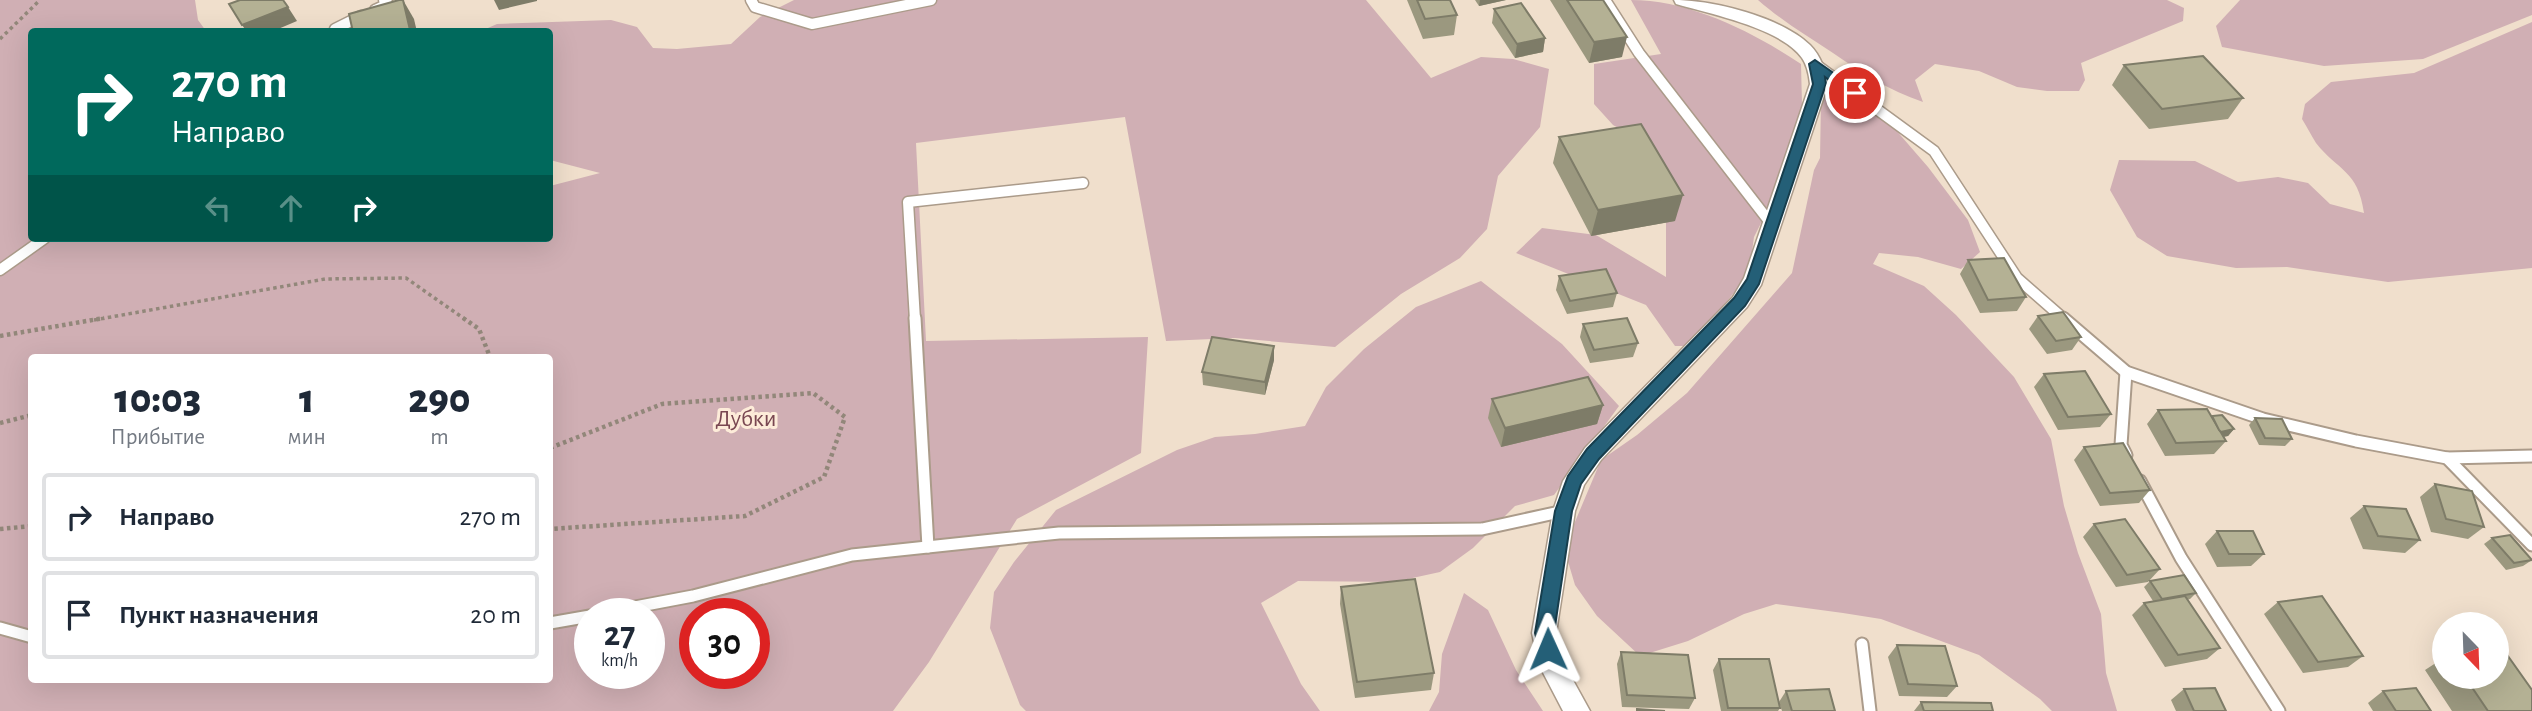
<!DOCTYPE html>
<html lang="ru">
<meta charset="utf-8">
<style>
body{margin:0;font-family:"Alegreya Sans",sans-serif;background:#f2f2f3;color:#1f2937;height:100vh;display:flex;flex-direction:column;font-size:26px;white-space:nowrap}
*{box-sizing:border-box;margin:0}
p{font-size:23px;color:#747a83}
.icon{flex:none;width:38px;height:38px;fill:none;stroke:currentColor;stroke-width:2;stroke-linecap:round;stroke-linejoin:round}
.map{position:relative;flex:1;overflow:hidden}
.panel{position:absolute;left:28px;top:354px;width:525px;height:329px;display:flex;flex-direction:column;background:#fff;border-radius:7px;box-shadow:0 7px 28px #0002}
.panel>*{flex:none}
.hud{position:absolute;left:28px;top:28px;width:525px;height:214px;border-radius:7px;box-shadow:0 7px 28px #0002;background:#00695c;color:#fff;overflow:hidden}
.needle{width:46px;rotate:157deg}
.fabs{position:absolute;left:2432px;top:612px;display:grid;gap:14px}
.fabs a{display:grid;place-items:center;width:77px;height:77px;border-radius:50%;background:#fff;box-shadow:0 7px 28px #0002;font-size:35px}
.speed{position:absolute;left:574px;top:598px;display:flex;gap:14px;font-size:35px;font-weight:700;text-align:center}
.speed>*{display:grid;place-content:center;width:91px;height:91px;border-radius:50%;background:#fff;box-shadow:0 7px 28px #0002;line-height:1}
.speed small{font-size:18px;font-weight:400}
.speed .limit{border:10px solid #d22;background:#fff;color:#111}
.pin{position:absolute;display:grid;place-items:center;width:60px;height:60px;color:#fff;margin:-30px;border:4px solid #fff;border-radius:50%;box-shadow:0 2px 7px #0007}
.me{position:absolute;width:77px;margin:-38px;rotate:359deg;stroke-linejoin:round;filter:drop-shadow(0 0 5px #0008)}
.turn{display:flex;align-items:center;gap:24px;height:147px;padding:0 28px;font-size:32px}
.turn .icon{width:91px;height:91px;stroke-width:2.5}
.turn b{display:block;font-size:49px;line-height:60px}
.lanes{display:flex;align-items:center;height:66px;padding:0 28px;background:#0003;justify-content:center;gap:35px;direction:ltr}
.lanes .off{opacity:.35}
.eta{display:flex;justify-content:space-evenly;align-items:center;height:119px;text-align:center}
.eta b{font-size:42px;font-weight:800;line-height:49px}
ul{padding:0;list-style:none}
li{display:flex;align-items:center;gap:21px;height:88px;margin:0 14px 10px;padding:0 14px;border:4px solid #e0e1e3;border-radius:7px}
li div{flex:1}
li b{display:block;font-size:26px}
li em{font-style:normal}
.map>svg:first-child{display:block}
</style>
<div class="map">
<svg width="2532" height="711" viewBox="0 0 2532 711">
<rect width="100%" height="100%" fill="#f0dfcc"/>
<!-- green -->
<g fill="#d0afb4" fill-rule="evenodd">
<path d="M0,0H195L198,20L206,31L32,32V238H550V186L600,173L550,160V32L481,31L497,24L611,20L637,27L653,48L677,49L731,44L760,17L794,0H1366L1431,78L1481,57L1513,59L1549,69L1540,127L1498,176L1487,229L1460,258L1401,294L1335,347L1235,338L1166,341L1125,117L916,143L926,341L1148,337L1141,453L1017,519L929,662L893,711H0ZM32,357H550V679H32ZM590,614H649V674H590ZM695,614H754V674H695Z"/>
<path d="M1631,0C1690,0 1753,32 1801,64L1802,105L1792,161L1754,237L1749,274L1691,346H1675L1646,305L1516,253L1542,228L1596,235L1666,277V215L1636,138L1613,125L1594,104V64L1661,54Z"/>
<path d="M1758,0H2167L2184,8L2183,21L2081,63L2085,80L2079,91H2047L2017,87L1979,71L1935,64L1915,80L1923,102C1888,90 1864,74 1833,53C1807,36 1782,21 1758,0Z"/>
<polygon points="2240,0 2532,0 2532,15 2423,59 2324,66 2222,47 2216,26"/>
<path d="M2532,22V268L2388,282L2287,267L2236,268L2167,256L2137,237L2110,190L2119,160L2195,161L2238,182L2278,177L2308,183L2330,204L2364,213C2358,170 2338,171 2316,143C2311,135 2307,127 2302,119L2305,104L2331,82L2414,73Z"/>
<polygon points="1841,90 1867,104 1895,129 1928,167 1968,220 1980,252 1961,269 1918,257 1879,253 1873,264 1924,286 1956,315 2014,377 2051,439 2064,506 2078,553 2101,614 2106,673 2117,711 2052,711 2040,699 1979,655 1881,619 1843,613 1776,604 1744,614 1688,641 1640,656 1597,616 1575,585 1564,548 1601,460 1637,435 1687,393 1792,273 1814,170 1820,158 1821,100"/>
<polygon points="1481,281 1562,344 1619,406 1554,495 1515,506 1473,548 1440,572 1394,582 1298,581 1261,603 1301,684 1320,711 1026,711 1020,705 990,628 994,592 1014,562 1056,510 1177,450 1215,437 1255,434 1305,426 1326,387 1364,349 1416,307"/>
<polygon points="1464,593 1488,610 1516,670 1543,711 1429,711 1439,692 1442,654"/>
</g>
<g fill="none" stroke-linecap="round" stroke-linejoin="round">
<!-- service-far1 casing -->
<g stroke="#ab9b8a" stroke-width="13">
<g id="service-far1">
<polyline points="751,0 755,7 812,24 931,0"/>
<polyline points="1605,0 1639,53 1772,225"/>
<polyline points="375,10 388,4 384,0"/>
<polyline points="335,29 361,16"/>
<polyline points="1815,64 1934,151 2017,278 2065,320"/>
<polyline points="0,270 45,238"/>
<polyline points="915,320 908,202 1083,183"/>
</g>
</g>
<!-- service casing -->
<g stroke="#ab9b8a" stroke-width="15">
<g id="service">
<polyline points="915,318 928,547"/>
<polyline points="2063,318 2126,372 2263,419 2356,441 2447,458 2532,545"/>
<polyline points="2126,372 2121,445 2126,455"/>
<polyline points="2447,458 2532,456"/>
<polyline points="2140,481 2181,558 2279,711"/>
<polyline points="598,614 693,596 852,555 1059,533 1482,529 1564,511"/>
<polyline points="550,623 590,616"/>
<polyline points="0,628 32,637"/>
<polyline points="1862,644 1870,711"/>
</g>
</g>
<!-- minor casing -->
<g stroke="#ab9b8a" stroke-width="3">
<path id="minor" d="M1674,0C1713,0 1781,17 1810,45C1821,56 1825,70 1828,84L1761,285L1747,307L1601,460L1584,485L1575,511L1556,633L1563,662L1590,711H1563L1539,665L1532,633L1553,511L1563,481L1585,448L1733,297L1744,278L1810,84C1809,75 1807,65 1802,58C1781,28 1710,14 1676,4Z"/>
</g>
<!-- path-far1 -->
<g stroke="#92877a" stroke-width="3.5" stroke-dasharray="3.5 3.5" stroke-linecap="butt">
<polyline points="0,39 40,0"/>
<polyline points="94,320 325,279 406,278 466,320"/>
</g>
<!-- path -->
<g stroke="#92877a" stroke-width="4.5" stroke-dasharray="3.5 3.5" stroke-linecap="butt">
<polyline points="463,318 479,329 490,357"/>
<polyline points="0,336 104,318"/>
<polyline points="0,423 32,415"/>
<polyline points="550,448 662,404 813,393 845,417 824,477 745,516 550,529"/>
<polyline points="0,529 32,526"/>
</g>
<!-- service-far1 -->
<use href="#service-far1" stroke="#fff" stroke-width="10"/>
<!-- service -->
<use href="#service" stroke="#fff" stroke-width="11"/>
<!-- minor -->
<use href="#minor" fill="#fff" fill-rule="evenodd"/>
</g>
<!-- wall -->
<g fill="#9b987f">
<polygon points="1407,0 1450,0 1457,15 1454,35 1423,39"/>
<polygon points="1475,0 1506,0 1479,6"/>
<polygon points="1550,0 1603,0 1622,57 1589,63"/>
<polygon points="1494,9 1545,38 1543,52 1515,58 1492,23"/>
<polygon points="2124,65 2243,98 2228,119 2149,129 2112,85"/>
<polygon points="1559,137 1675,221 1591,236 1553,163"/>
<polygon points="1968,260 2026,297 2017,311 1980,313 1960,274"/>
<polygon points="1559,276 1617,293 1613,307 1567,314 1556,290"/>
<polygon points="2038,316 2081,337 2072,350 2047,354 2029,329"/>
<polygon points="1583,324 1638,343 1633,357 1590,363 1580,337"/>
<polygon points="1274,346 1274,360 1265,395 1203,385 1202,372"/>
<polygon points="2044,374 2111,414 2100,427 2058,430 2034,387"/>
<polygon points="1492,399 1603,405 1597,424 1501,447 1488,418"/>
<polygon points="2158,410 2212,416 2234,429 2228,436 2223,437 2226,441 2214,454 2165,456 2147,424"/>
<polygon points="2255,418 2292,439 2285,446 2259,445 2249,425"/>
<polygon points="2084,447 2150,490 2139,503 2100,506 2074,460"/>
<polygon points="2435,484 2484,527 2468,539 2431,532 2420,497"/>
<polygon points="2364,506 2420,540 2405,553 2363,549 2350,518"/>
<polygon points="2094,524 2160,569 2148,582 2116,587 2083,537"/>
<polygon points="2217,531 2264,554 2251,566 2217,567 2205,544"/>
<polygon points="2492,538 2532,560 2523,566 2506,570 2484,544"/>
<polygon points="2150,581 2196,593 2190,599 2187,600 2220,648 2207,659 2165,667 2132,615 2144,603 2153,601 2144,587"/>
<polygon points="1341,587 1434,673 1431,690 1355,698 1340,604"/>
<polygon points="2278,602 2363,656 2348,667 2303,673 2264,614"/>
<polygon points="1897,645 1957,686 1947,697 1899,696 1888,657"/>
<polygon points="1621,652 1695,698 1689,709 1622,707 1617,664"/>
<polygon points="2445,657 2445,677 2497,677 2532,711 2452,711 2425,670"/>
<polygon points="1719,659 1780,708 1778,711 1721,711 1713,670"/>
<polygon points="2184,689 2226,711 2176,711 2171,700"/>
<polygon points="1786,691 1835,711 1782,711 1779,702"/>
<polygon points="2383,691 2431,711 2373,711 2368,703"/>
<polygon points="1921,702 1993,711 1914,711"/>
</g>
<!-- shaded-wall -->
<g fill="#7e7c68">
<polygon points="403,0 414,19 417,32 405,32"/>
<polygon points="494,0 537,0 537,1 499,10"/>
<polygon points="1480,0 1506,0 1479,6"/>
<polygon points="288,7 297,21 271,32 247,32 242,25"/>
<polygon points="1627,37 1622,57 1589,63 1594,42"/>
<polygon points="1545,38 1543,52 1515,58 1517,44"/>
<polygon points="1683,195 1675,221 1591,236 1598,210"/>
<polygon points="1274,346 1274,360 1265,395 1265,382"/>
<polygon points="1603,405 1597,424 1501,447 1505,428"/>
<polygon points="2234,429 2228,436 2215,438 2221,432"/>
</g>
<!-- building -->
<g fill="#b4b194" stroke="#7e7c68" stroke-width="2">
<polygon points="240,0 283,0 288,7 242,25 229,4"/>
<polygon points="399,0 403,0 410,30 405,32 353,32 349,14"/>
<polygon points="1417,0 1450,0 1457,15 1425,19"/>
<polygon points="1567,0 1603,0 1627,37 1594,42"/>
<polygon points="1521,3 1545,38 1517,44 1494,9"/>
<polygon points="2203,56 2243,98 2162,109 2124,65"/>
<polygon points="1641,124 1683,195 1598,210 1559,137"/>
<polygon points="2004,258 2026,297 1988,300 1968,260"/>
<polygon points="1606,269 1617,293 1570,301 1559,276"/>
<polygon points="2063,312 2081,337 2056,341 2038,316"/>
<polygon points="1627,318 1638,343 1594,350 1583,324"/>
<polygon points="1212,337 1274,346 1265,382 1202,372"/>
<polygon points="2085,371 2111,414 2068,417 2044,374"/>
<polygon points="1588,377 1603,405 1505,428 1492,399"/>
<polygon points="2207,409 2226,441 2176,443 2158,410"/>
<polygon points="2222,415 2234,429 2221,432 2219,430 2212,416"/>
<polygon points="2255,418 2282,419 2292,439 2265,438"/>
<polygon points="2123,443 2150,490 2110,493 2084,447"/>
<polygon points="2435,484 2472,491 2484,527 2446,519"/>
<polygon points="2364,506 2406,509 2420,540 2378,536"/>
<polygon points="2125,519 2160,569 2127,575 2094,524"/>
<polygon points="2217,531 2253,531 2264,554 2229,554"/>
<polygon points="2510,535 2532,560 2514,563 2492,538"/>
<polygon points="2184,575 2196,593 2162,599 2150,581"/>
<polygon points="1415,579 1434,673 1357,682 1341,587"/>
<polygon points="2185,596 2220,648 2178,655 2144,603"/>
<polygon points="2322,596 2363,656 2318,662 2278,602"/>
<polygon points="1897,645 1945,646 1957,686 1908,684"/>
<polygon points="2503,649 2532,690 2532,711 2488,711 2465,677 2497,677 2497,650"/>
<polygon points="1621,652 1688,655 1695,698 1627,695"/>
<polygon points="1719,659 1769,659 1780,708 1728,708"/>
<polygon points="2215,688 2226,711 2194,711 2184,689"/>
<polygon points="2416,688 2431,711 2396,711 2383,691"/>
<polygon points="1829,689 1835,711 1792,711 1786,691"/>
<polygon points="1921,702 1991,703 1993,711 1924,711"/>
<polygon points="1637,709 1665,711 1637,711"/>
</g>
<!-- route -->
<polygon fill="#245f77" stroke="#173e4d" stroke-width="2" points="1815,60 1862,93 1860,96 1850,96 1825,77 1826,84 1759,284 1745,306 1599,459 1581,484 1572,511 1554,633 1557,649 1554,655 1548,658 1541,655 1535,633 1555,511 1568,476 1587,449 1734,298 1747,279 1813,84 1809,64"/>
<g text-anchor="middle" stroke-width="6" stroke-linejoin="round" paint-order="stroke">
<!-- park labels -->
<g font-size="24" fill="#794751" stroke="#fdecd9">
<text x="746" y="426">Дубки</text>
</g>
</g>
</svg>
<div class="fabs">
<a><svg class="needle" viewBox="-14 -14 28 28"><path d="M0-13l5 13h-10z" fill="#e53935"/><path d="M0 13l5-13h-10z" fill="#747a83"/></svg></a>
</div>
<div class="speed"><div>27<small>km/h</small></div><div class="limit">30</div></div>
<div class="pin" style="left:1855px;top:93px;background:#d93025"><svg class="icon" aria-label="arrive" viewBox="0 0 24 24"><path d="M6 21V4h12l-3 4 3 4H6"/></svg></div>
<svg class="me" style="left:1548px;top:649px" viewBox="-20 -20 40 40"><path d="M0-17L14 15 0 8-14 15z" fill="#245f77" stroke="#fff" stroke-width="4"/></svg>
<div class="hud">
<div class="turn"><svg class="icon" aria-label="right" viewBox="0 0 24 24"><path d="M7 20v-9h11M14 6l5 5-5 5"/></svg><div><b>270 m</b>Направо</div></div>
<div class="lanes"><svg class="icon off" aria-label="left" viewBox="0 0 24 24"><path d="M17 20v-9H6M10 6l-5 5 5 5"/></svg><svg class="icon off" aria-label="ahead" viewBox="0 0 24 24"><path d="M12 20V5M6 11l6-6 6 6"/></svg><svg class="icon" aria-label="right" viewBox="0 0 24 24"><path d="M7 20v-9h11M14 6l5 5-5 5"/></svg></div>
</div>
<section class="panel">
<div class="eta">
<div><b>10:03</b><p>Прибытие</p></div>
<div><b>1</b><p>мин</p></div>
<div><b>290</b><p>m</p></div>
</div>
<ul>
<li><svg class="icon" aria-label="right" viewBox="0 0 24 24"><path d="M7 20v-9h11M14 6l5 5-5 5"/></svg><div><b>Направо</b></div><em>270 m</em></li>
<li><svg class="icon" aria-label="arrive" viewBox="0 0 24 24"><path d="M6 21V4h12l-3 4 3 4H6"/></svg><div><b>Пункт назначения</b></div><em>20 m</em></li>
</ul>
</section>
</div>
